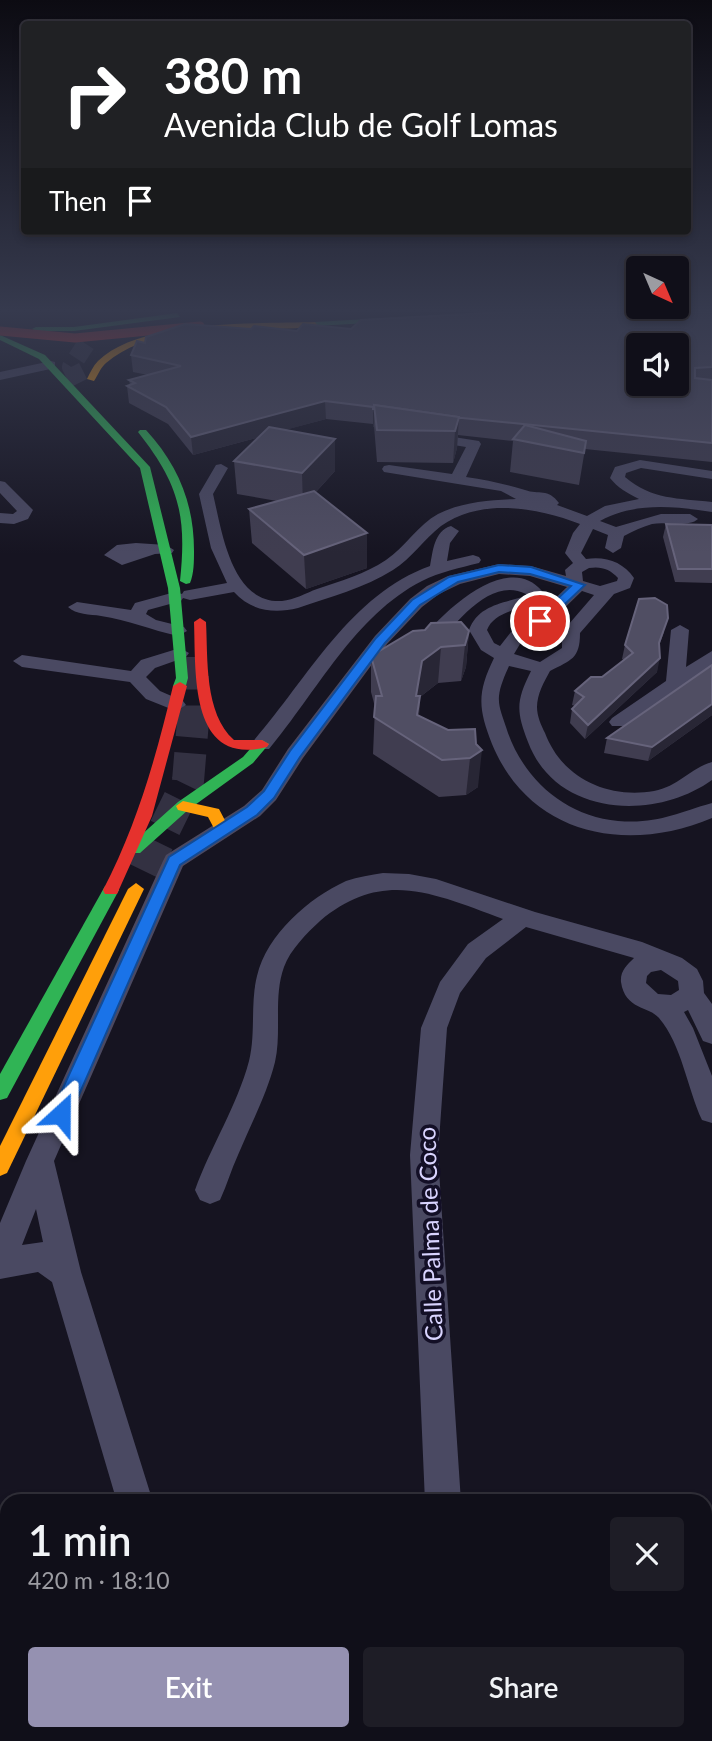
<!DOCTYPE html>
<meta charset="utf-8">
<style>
body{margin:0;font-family:Lato,sans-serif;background:#1e1d26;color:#f1f3f6;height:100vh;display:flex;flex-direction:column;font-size:26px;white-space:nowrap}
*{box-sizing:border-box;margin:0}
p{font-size:23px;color:#9c9ca2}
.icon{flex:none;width:38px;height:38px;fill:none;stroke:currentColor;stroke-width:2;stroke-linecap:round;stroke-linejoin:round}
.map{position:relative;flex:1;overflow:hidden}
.side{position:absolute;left:0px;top:1494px;width:712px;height:247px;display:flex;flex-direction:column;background:#100f19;border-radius:21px 21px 0 0;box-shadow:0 4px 10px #0003,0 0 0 2px #302f38}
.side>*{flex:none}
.hud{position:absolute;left:21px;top:21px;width:670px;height:214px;border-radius:7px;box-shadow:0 4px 10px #0003,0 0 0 2px #302f38;background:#202124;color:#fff;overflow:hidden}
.needle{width:46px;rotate:136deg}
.tools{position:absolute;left:626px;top:256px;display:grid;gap:14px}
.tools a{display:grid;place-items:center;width:63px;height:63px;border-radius:7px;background:#100f19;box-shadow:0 4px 10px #0003,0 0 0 2px #302f38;font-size:35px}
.pin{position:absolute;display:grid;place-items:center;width:60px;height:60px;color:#fff;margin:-30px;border:4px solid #fff;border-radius:50%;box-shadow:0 2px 7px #0007}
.me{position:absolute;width:77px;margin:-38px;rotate:24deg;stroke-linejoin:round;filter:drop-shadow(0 0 5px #0008)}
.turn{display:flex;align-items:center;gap:24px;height:147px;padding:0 28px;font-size:32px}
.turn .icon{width:91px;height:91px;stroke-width:2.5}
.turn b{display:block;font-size:49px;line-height:60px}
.then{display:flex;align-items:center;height:66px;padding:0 28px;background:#0003;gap:14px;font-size:26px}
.round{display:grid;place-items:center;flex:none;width:74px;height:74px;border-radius:7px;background:#1e1d26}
.head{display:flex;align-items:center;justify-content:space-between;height:119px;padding:0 28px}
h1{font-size:42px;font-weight:600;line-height:52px}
.action{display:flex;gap:14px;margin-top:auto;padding:14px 28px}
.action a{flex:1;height:80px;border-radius:7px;background:#9591b1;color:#fff;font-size:28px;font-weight:600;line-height:80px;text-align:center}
.action a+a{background:#1e1d26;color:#f1f3f6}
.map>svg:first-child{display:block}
</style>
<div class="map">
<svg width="712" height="1741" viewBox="0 0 712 1741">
<rect width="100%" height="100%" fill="#161421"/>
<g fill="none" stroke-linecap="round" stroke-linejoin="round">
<!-- secondary-tunnel-far2 -->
<polyline stroke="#333142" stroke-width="18" stroke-dasharray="18 10" stroke-linecap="butt" points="79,383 71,367 86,344"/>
<!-- secondary-tunnel-far1 -->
<polyline stroke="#333142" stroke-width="24" stroke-dasharray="24 12" stroke-linecap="butt" points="193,657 193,677"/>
<!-- secondary-tunnel -->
<polyline stroke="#333142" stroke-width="32" stroke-dasharray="32 16" stroke-linecap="butt" points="144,871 188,781 193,721 193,676"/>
<!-- street -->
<g fill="#4a4962" fill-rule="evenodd">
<polygon points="51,361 55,362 55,368 0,380 0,372"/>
<path d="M428,433L479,441L481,444L466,477C487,480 505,484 525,490C539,495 548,488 559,503L557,505L587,516L605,506L639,499C627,493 618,488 610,478L615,467L640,460L712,471V479L641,468L626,473L625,477C652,500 678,498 712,502V512C673,506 635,502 600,521L616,527L661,514H690L698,519C688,528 666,521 652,524C642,527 633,531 624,536L621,548L613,553L605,548L608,535L593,529L581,553L586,559C606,556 623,562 634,578L630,588L614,594L580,633C580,659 571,660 550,671C544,682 537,694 537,707C537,716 541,725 545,733C562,778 607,799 654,791C677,787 691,768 712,762V780C655,821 556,817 528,742C516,711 516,701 531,671L509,666C505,675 500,686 499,696C498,707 503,717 506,727C522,778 564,816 618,821C659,824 676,813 712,803V818C627,854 530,836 492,744C478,708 477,693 494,658L481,650L469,630C478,605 503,603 526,596V594C489,576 456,625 433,648H421L418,644C439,615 507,549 542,591L541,603C523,608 494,611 487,630L494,643L500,646L511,632L539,614L567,587L530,576L499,574L460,584L439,594L422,607L387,644L303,758L276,800L260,816L183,866L54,1161L81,1272L153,1502H117L52,1282L38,1272L0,1279V1223L26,1161L163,861L166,855L244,806L262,790L288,749L375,636L410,599L427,586L448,576L499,564L531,566L566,576L565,570L573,563L565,553L573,533L580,524C538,508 482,497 441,526C424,539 412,558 393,570C365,588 329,597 298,608C274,614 251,611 234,592L190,600L183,598L181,601L148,610L146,614L156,620L184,627L187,631L178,636C151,630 128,620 101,616C90,614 76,615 68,607L77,602L131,610L135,603L175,592L182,594L184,591L227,583L211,548L199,494L216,465L221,464L228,468L213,494C222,531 231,604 282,601C294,600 306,593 317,589C341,581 365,574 386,560C405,547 418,525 438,514C462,502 490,500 516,499L501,491L384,472L382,469L384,466L389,465L452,474L466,447L423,440L421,437ZM589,568C601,566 610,569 618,578L617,581L600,586L583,581L582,572ZM582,591L594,595L562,632V648L540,662L514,654L523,639L551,621ZM36,1209L43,1242L22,1245Z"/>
<polygon points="0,481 5,482 33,510 28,519 14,524 0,523 0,513 13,514 17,511 0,493"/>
<path d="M451,526L459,531L450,543L447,561L473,555L479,557L481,560L479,563C459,568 440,572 422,581C355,615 316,693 269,749H255L252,744L255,739C307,679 351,594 430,566C433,551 434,531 451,526Z"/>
<polygon points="136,543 166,545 174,550 172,553 155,554 122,565 104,555 117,545"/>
<polygon points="680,625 689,630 686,667 712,651 712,665 626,726 612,726 609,722 612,718 666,681 671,630"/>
<polygon points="180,648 189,653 186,657 155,668 146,677 160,691 183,701 186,705 176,711 146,699 130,682 22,667 13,661 22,655 131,671 141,660"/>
<path d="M383,873L409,874L436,879L535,912L642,942L682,958L697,969L703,981L704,993L712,1004V1044L703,1041L688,1010L684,1012L693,1028L712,1076V1123L702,1120C687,1088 682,1045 659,1018C649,1006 625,1010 621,982C620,971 627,965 634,958L526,927L486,958L460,993L447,1028L438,1155L461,1502H425L410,1155L421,1028L440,982L468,944L503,919C434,894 383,868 320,921C307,933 290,950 284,967C273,997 282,1031 275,1062C267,1094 251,1124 238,1155C231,1170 227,1185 220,1200L210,1204L200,1200L195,1190C211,1146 237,1106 249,1061C256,1033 250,1004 257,976C267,934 309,898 346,881C358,877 371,875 383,873ZM661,970L678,981L679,990L671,995L658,994L646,983L647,976L651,972Z"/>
<polygon points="186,1734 226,1734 228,1741 188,1741"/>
<polygon points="451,1734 491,1734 492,1741 452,1741"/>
</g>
<!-- fast -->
<g fill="#30b455" fill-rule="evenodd">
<polygon points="177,313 180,317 74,331 36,331 32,329 36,327 74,327"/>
<polygon points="418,316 421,320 315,326 311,324 315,322"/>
<polygon points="0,335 45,355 150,467 180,588 188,678 185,689 180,690 173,686 176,678 168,588 140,468 39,359 0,340"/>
<path d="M140,430H146C178,465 194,503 194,551C194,561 194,574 190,583L186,584L180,581C187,515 179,484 138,432Z"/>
<polygon points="262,740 269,744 253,763 188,810 140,853 130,853 127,849 130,845 178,802 243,757 257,741"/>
<polygon points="111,884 119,890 7,1098 0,1100 0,1074 105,886"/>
</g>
<!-- slow -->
<g fill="#ff9f0a" fill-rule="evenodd">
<path d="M315,322L318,326C252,335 161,317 106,363C101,367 98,375 94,381L87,379C90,373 93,366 98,361C141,319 258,324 315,322Z"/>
<polygon points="183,801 219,809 230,830 227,834 217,834 208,817 178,810 176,806"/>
<polygon points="136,883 144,889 7,1173 0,1176 0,1146 128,889"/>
</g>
<!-- jam -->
<g fill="#e5322d" fill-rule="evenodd">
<path d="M200,618L206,622C208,659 204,713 234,740H262L269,744L267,747C189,767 196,673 194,622Z"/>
<path d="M180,682L187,686L152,816L117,894H105L103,890C137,825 156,757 173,686Z"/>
</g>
<!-- jam-bridge -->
<polyline stroke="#e5322d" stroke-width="9" points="0,331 75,338 200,326"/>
</g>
<!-- wall -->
<g fill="#403d50">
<polygon points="712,310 712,462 585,449 579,485 510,472 513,441 458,435 457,448 453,463 377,462 374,426 373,427 373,424 326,419 284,430 335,439 335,471 316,492 367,533 367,568 306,589 252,543 249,509 277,501 237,494 234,461 260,437 193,455 168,424 129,403 127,386 130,385 129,380 148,375 133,372 131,355 145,343 251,329 297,331"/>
<polygon points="666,524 712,525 712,583 675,582 663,537"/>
<polygon points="425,630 469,631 466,667 461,681 438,683 420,697 419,716 448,730 475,729 478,787 466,795 439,797 373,754 375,707 371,692 371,656"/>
<polygon points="664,632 659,646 657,672 585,739 570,723 572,709 575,706 572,705 575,691 602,677 624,660 622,659 625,645"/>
<polygon points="712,665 712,715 648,761 604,753 607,738"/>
</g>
<!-- shaded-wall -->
<g fill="#282635">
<polygon points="325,401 326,419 193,455 191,437"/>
<polygon points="373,409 374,409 374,426 373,427"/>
<polygon points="459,417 457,448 453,463 455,431"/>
<polygon points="335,439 335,471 303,506 302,473"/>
<polygon points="367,533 367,568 306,589 304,555"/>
<polygon points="469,631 466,667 461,681 465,645"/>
<polygon points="441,647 438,683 420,697 418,732 416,696 422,661"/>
<polygon points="660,658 657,672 585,739 588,725"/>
<polygon points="712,704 712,715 648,761 652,747"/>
<polygon points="482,750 478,787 466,795 470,758"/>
</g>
<!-- building -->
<g fill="#504e63" stroke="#66637b" stroke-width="2" fill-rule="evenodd">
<path d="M543,310H712V367L695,368V378L712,380V443L462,418H459V417L374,405L375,409H373V407L325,401L191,437L166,407L127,386L135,383L129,380L181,366L131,355L137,341L145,343L146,337L185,324L251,329L254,326L297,331L303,324L351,329L361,320ZM639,345H677V383H639Z"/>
<polygon points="374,405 459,417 455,431 377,430"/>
<polygon points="525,425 586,441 584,453 513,439"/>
<polygon points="269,427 335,439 302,473 234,461"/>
<polygon points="314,491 367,533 304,555 249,509"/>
<polygon points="666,524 712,525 712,569 678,569"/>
<polygon points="655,598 667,605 668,618 659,643 660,658 588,725 572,709 584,697 575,691 591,677 602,677 633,653 625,645 639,599"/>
<polygon points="461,622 469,631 465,645 441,647 422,661 416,696 420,696 417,715 448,730 475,729 476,744 482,750 470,758 442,760 374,717 376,696 382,696 371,656 413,631 425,630 431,623"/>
<polygon points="712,665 712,704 652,747 607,738"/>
</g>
<!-- sky -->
<linearGradient id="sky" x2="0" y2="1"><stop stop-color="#0c0b12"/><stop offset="0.56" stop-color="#363a4e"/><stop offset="1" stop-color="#363a4e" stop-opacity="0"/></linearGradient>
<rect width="712" height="554" fill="url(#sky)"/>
<!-- route -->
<polygon fill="#1a73e8" stroke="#114b97" stroke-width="2" points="499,565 531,567 585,585 544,624 536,624 536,619 571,586 530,574 499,572 458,582 420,605 385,643 300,757 274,798 257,815 180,865 68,1120 61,1123 54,1120 51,1114 169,857 247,807 264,791 290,751 376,638 412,600 449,577"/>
<g text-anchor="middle" stroke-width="7" stroke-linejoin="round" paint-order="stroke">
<!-- near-street labels -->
<g font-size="24" fill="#d9d4ff" stroke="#130f26">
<text transform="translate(431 1234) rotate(-92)" y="8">Calle Palma de Coco</text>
</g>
</g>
</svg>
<div class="tools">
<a><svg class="needle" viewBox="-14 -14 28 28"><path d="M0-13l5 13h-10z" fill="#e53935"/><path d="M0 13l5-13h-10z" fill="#9c9ca2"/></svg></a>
<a><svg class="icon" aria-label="sound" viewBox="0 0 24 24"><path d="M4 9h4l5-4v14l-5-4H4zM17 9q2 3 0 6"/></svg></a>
</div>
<div class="pin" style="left:540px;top:621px;background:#d93025"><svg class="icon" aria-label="arrive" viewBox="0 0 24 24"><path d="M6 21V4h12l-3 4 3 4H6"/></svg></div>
<svg class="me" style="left:61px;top:1114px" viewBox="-20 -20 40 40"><path d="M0-17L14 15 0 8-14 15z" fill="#1a73e8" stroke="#fff" stroke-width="4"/></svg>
<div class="hud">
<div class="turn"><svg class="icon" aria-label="right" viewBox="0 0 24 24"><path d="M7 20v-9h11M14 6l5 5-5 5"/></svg><div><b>380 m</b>Avenida Club de Golf Lomas</div></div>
<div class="then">Then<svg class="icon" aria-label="arrive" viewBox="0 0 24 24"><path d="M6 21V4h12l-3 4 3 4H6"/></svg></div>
</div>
<section class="side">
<div class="head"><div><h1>1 min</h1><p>420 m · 18:10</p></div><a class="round"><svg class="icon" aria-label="close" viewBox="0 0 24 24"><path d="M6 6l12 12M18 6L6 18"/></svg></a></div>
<div class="action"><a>Exit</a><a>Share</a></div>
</section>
</div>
